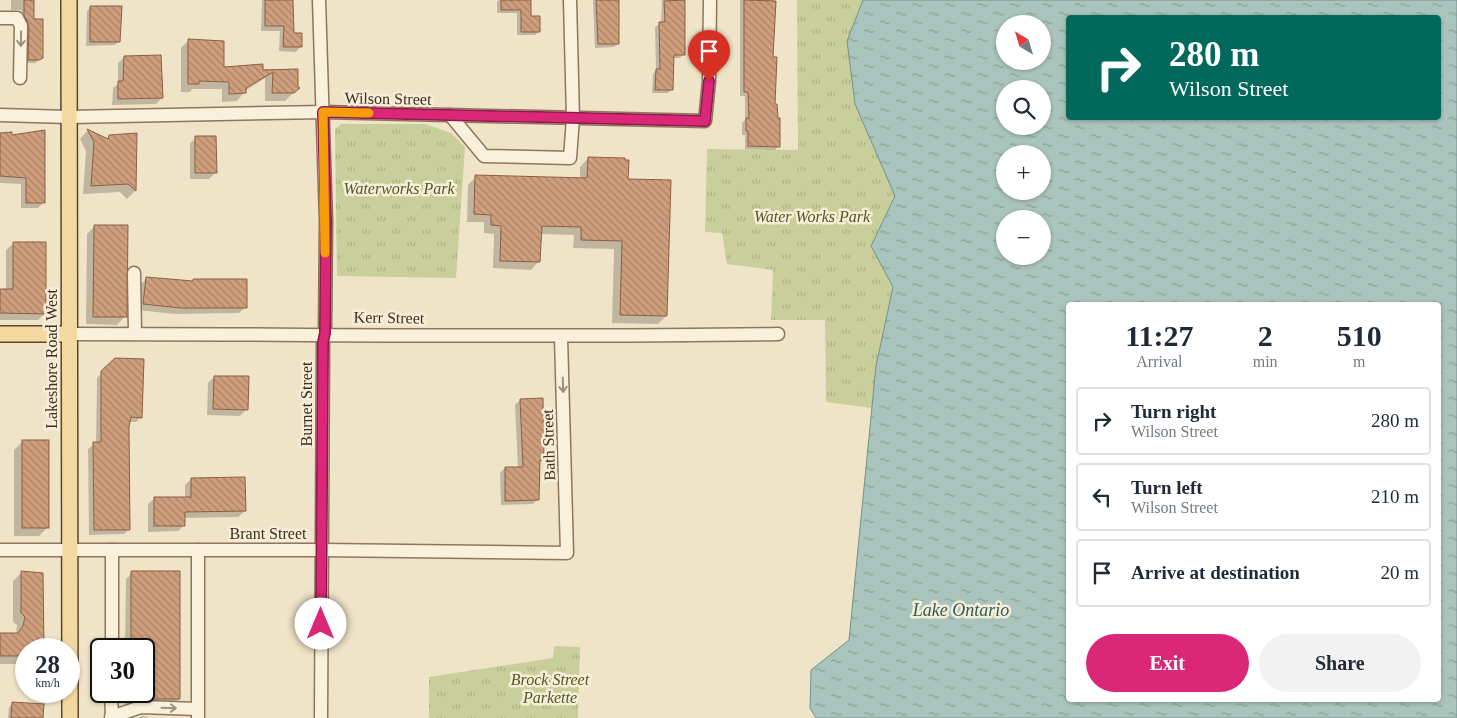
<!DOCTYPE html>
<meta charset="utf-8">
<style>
body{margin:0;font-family:"Times New Roman",serif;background:#f2f2f3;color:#1f2937;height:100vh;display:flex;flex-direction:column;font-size:19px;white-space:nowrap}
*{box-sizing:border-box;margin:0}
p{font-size:16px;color:#747a83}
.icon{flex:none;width:28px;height:28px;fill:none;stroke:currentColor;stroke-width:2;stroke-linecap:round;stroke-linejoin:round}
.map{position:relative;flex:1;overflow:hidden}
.drawer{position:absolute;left:1066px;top:302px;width:375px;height:400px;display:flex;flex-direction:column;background:#fff;border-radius:5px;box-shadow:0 1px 4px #0004}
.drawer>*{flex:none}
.hud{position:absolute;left:1066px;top:15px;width:375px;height:105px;border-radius:5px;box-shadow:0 1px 4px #0004;background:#00695c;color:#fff;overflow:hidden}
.needle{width:32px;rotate:322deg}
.buttons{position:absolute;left:996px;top:15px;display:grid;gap:10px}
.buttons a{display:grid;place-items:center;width:55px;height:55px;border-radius:50%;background:#fff;box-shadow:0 1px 4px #0004;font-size:25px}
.speed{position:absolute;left:15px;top:638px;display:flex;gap:10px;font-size:25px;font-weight:700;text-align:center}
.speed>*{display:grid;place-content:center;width:65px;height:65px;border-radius:50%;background:#fff;box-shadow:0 1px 4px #0004;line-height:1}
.speed small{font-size:12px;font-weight:400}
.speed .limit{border:2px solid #111;border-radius:8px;background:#fff;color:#111}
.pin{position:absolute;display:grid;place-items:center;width:42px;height:42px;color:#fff;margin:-51px -21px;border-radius:50% 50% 50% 0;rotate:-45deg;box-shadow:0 0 5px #0007}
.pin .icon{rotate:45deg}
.me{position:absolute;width:55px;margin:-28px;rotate:0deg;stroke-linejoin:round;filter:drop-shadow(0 0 4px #0008)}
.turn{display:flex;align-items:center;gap:18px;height:105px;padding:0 20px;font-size:22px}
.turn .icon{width:65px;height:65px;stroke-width:2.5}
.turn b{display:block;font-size:35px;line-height:42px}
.eta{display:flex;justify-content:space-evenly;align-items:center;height:85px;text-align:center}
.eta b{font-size:30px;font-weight:800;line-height:35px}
.primary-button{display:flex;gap:10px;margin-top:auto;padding:10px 20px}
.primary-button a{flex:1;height:58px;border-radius:30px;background:#db2777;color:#fff;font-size:20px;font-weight:800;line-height:58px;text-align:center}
.primary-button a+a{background:#f2f2f3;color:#1f2937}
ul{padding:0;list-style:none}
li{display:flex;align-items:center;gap:15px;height:68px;margin:0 10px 8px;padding:0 10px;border:2px solid #e0e1e3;border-radius:5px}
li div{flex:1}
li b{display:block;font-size:19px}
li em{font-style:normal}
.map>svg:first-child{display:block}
</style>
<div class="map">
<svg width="1457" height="718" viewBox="0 0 1457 718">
<defs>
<pattern id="park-tufts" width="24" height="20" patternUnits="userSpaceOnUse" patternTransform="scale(1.25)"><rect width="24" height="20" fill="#c9cf9b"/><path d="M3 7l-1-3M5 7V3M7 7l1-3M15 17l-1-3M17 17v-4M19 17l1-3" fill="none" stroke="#aeb285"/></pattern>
<pattern id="water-ripples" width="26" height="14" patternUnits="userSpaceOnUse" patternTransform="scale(1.25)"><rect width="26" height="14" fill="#a9c4bc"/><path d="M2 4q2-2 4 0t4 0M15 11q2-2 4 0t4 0" fill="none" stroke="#8ba098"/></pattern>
<pattern id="building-back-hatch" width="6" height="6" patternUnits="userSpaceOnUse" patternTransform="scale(1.25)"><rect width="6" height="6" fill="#cf9f7d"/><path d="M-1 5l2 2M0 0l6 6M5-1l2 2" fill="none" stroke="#a98266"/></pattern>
</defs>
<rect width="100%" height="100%" fill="#f0e4c8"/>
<!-- park -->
<g fill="url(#park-tufts)">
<polygon points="797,0 863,0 847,41 855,104 895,196 871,246 893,287 876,366 872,408 826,402 825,320 771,320 773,270 727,264 722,233 705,232 707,149 798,150"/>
<polygon points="341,124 425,124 451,133 465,147 456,278 337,276 335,129"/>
<polygon points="554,646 580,647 578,718 429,718 429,677 553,658"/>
</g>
<!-- water -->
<path fill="url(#water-ripples)" stroke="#6f938a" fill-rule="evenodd" d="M863,0H1457V718H816L810,708L811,670L849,640L876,366L893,287L871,246L895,196L855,104L847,41ZM1069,18H1439V118H1069ZM1005,24H1042V61H1005ZM1005,89H1042V126H1005ZM1005,154H1042V191H1005ZM1005,219H1042V256H1005ZM1069,305H1439V700H1069Z"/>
<!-- shadow -->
<g fill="#0003">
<polygon points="11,0 33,0 32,20 42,57 35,63 26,63 26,30 21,10 11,10"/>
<polygon points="262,0 292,0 293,34 300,47 296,52 279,51 280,31 261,31"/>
<polygon points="499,0 530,0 530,17 539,31 535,35 517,35 517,13 497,13 497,2"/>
<polygon points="593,0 617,0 618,44 614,47 595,48"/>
<polygon points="662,0 684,0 684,54 680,58 673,58 672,89 668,93 652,93 653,74 656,70 655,27 661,23"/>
<polygon points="740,0 773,0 774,105 778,146 775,150 745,149 745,135 742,135 742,123 745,120 745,96 740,96"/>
<polygon points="91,7 119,41 115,45 86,46 87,11"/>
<polygon points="189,40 222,68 296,70 298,88 285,101 265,101 265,78 245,91 237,101 222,102 222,89 192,89 190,92 181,92 181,48"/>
<polygon points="124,57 162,98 156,104 112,105 113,88 118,84 118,63"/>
<polygon points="87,131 106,140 109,136 136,135 135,191 127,199 120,192 83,194 86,151 80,139"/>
<polygon points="0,134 44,202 38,208 21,208 21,184 0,183"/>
<polygon points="196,137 215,173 209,179 190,179 190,144"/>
<polygon points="588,158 627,180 666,316 658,324 612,323 614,249 573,248 574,235 540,234 539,261 531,270 493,268 494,234 484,233 484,222 467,222 468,185 476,177 580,179 580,167"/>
<polygon points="95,226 125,316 117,325 86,324 87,234"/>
<polygon points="14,243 45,313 38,320 0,320 0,290 6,290 6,250"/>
<polygon points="147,278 246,307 239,313 174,314 138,310 141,284"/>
<polygon points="115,359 141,417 136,422 129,422 128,427 129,529 124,534 89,535 88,449 96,443 97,378"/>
<polygon points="214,377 246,410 240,416 207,415 208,383"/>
<polygon points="520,400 543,460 539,463 538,499 533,504 501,505 500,473 505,468 518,468 515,405"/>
<polygon points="22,442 47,528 39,536 14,536 14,450"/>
<polygon points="191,479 245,511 238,517 184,518 184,525 178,531 148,532 148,504 155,498 185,498 185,485"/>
<polygon points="22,572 42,574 26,649 26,664 0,664 0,635 16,635 17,625 13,622 13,581"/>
<polygon points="132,573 179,699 173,705 125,705 125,691 144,691 144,649 125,649 126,579"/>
<polygon points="13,703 42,718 8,718 9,707"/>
<polygon points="142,716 148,717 149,718 138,718"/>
</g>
<!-- building -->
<g fill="url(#building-back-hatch)" stroke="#8d5f41">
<polygon points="24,0 34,0 34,19 43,19 43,58 39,60 28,60 29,26 24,15"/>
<polygon points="265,0 293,0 294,33 302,33 302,47 283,47 284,26 265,26"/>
<polygon points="501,0 531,0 531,16 540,16 540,32 521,32 521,10 501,10"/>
<polygon points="596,0 619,0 619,44 598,44"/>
<polygon points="685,0 685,55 674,55 673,90 655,90 656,69 660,69 659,22 665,22 664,1"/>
<polygon points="744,0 776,1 773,57 777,57 775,104 777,104 778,118 780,118 780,147 748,146 748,131 746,131 746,118 749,118 748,92 744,92"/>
<polygon points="90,6 122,6 120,42 90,42"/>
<polygon points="188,39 224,41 224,67 263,64 263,70 298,69 298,86 300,88 294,93 272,93 273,72 246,88 246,93 229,94 229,82 199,81 199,84 188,84"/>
<polygon points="161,55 163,98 118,99 118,81 123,81 124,56"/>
<polygon points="87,129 108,139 109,135 137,133 136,191 128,184 91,186 94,142"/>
<polygon points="45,130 45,203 26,203 26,178 0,176 0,133 12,132 12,135"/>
<polygon points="195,136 216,136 217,173 195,173"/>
<polygon points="588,157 625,158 625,160 629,160 628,179 671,180 667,316 620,315 622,241 581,240 581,227 542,226 540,262 500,261 501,226 491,225 491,215 474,214 475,175 587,178"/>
<polygon points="94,225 128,225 127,317 93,317"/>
<polygon points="13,242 46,242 46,314 0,313 0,289 13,289"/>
<polygon points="146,277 193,281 193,279 247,279 247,308 181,308 143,304"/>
<polygon points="115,358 144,359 142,418 131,417 129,427 130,530 94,530 93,442 101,442 101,371"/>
<polygon points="214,376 249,376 248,410 213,409"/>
<polygon points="543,398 544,460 540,460 539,500 505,501 505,467 523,467 520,399"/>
<rect x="22" y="440" width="27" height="88"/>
<polygon points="245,477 246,511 185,512 185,526 154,526 154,497 191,497 191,478"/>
<polygon points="21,571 43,573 44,649 26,649 26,656 0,656 0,633 18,633 23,626 25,617 21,613"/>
<polygon points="131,571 180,571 180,699 144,699 144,649 131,649"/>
<polygon points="12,702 44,704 43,718 11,718"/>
</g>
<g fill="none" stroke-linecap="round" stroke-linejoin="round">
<!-- minor casing -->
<g stroke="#8d765c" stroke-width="15">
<g id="minor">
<polyline points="319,0 326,221 325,333 323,342 321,718"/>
<polyline points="0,18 17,18 21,26 20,78"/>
<polyline points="0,115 69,117 323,112 705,121 709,81 710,0"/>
<polyline points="450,115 484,156 570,158 573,118 570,0"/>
<polyline points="134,273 135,333"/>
<path d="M69,334C305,334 542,338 778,334"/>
<polyline points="0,550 322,550 567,553 561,337"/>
<polyline points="198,550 198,718"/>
<polyline points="112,649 112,550"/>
<polyline points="111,691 112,718"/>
<polyline points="111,717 141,707 197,709"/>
</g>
</g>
<!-- major casing -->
<g stroke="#5b4430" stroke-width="18">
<g id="major">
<polyline points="69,0 70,718"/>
<polyline points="0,334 69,334"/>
</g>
</g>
<!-- minor -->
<use href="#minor" stroke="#faf1dc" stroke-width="12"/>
<!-- major -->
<use href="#major" stroke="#f3d9a0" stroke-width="15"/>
</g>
<!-- one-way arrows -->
<defs><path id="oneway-shaft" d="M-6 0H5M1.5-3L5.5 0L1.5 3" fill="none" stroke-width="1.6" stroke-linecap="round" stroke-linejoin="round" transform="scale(1.25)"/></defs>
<g stroke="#9c907e">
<use href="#oneway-shaft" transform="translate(21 39) rotate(91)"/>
<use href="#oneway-shaft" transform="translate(563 385) rotate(88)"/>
<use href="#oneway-shaft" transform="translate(169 708) rotate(2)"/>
</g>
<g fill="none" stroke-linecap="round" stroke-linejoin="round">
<!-- route casing -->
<g stroke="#8e194d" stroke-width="12">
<polyline id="route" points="321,624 323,342 325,333 326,221 323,112 705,121 709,81"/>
</g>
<!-- route -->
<use href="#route" stroke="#db2777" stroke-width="9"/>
<!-- slow -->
<polyline stroke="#f59e0b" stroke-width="9" points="325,253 323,112 369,113"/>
</g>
<g text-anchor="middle" stroke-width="5" stroke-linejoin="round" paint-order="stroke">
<!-- street labels -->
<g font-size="16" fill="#3d2e20" stroke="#f7eed8">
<text transform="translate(388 98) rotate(1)" y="6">Wilson Street</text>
<text transform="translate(389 317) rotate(1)" y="6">Kerr Street</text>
<text transform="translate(51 359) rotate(-90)" y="6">Lakeshore Road West</text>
<text transform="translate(306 404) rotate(-90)" y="6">Burnet Street</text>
<text transform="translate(548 445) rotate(-92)" y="6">Bath Street</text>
<text x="268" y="539">Brant Street</text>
</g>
<!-- park labels -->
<g font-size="16" font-style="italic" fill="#4d5a26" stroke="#f7eed8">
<text x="399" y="194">Waterworks Park</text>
<text x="812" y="222">Water Works Park</text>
<text x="550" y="685">Brock Street<tspan x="550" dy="18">Parkette</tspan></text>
</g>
<!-- water labels -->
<g font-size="18" font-style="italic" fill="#2f5d5a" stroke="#f7eed8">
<text x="961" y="616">Lake Ontario</text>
</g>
</g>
</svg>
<div class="buttons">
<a><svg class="needle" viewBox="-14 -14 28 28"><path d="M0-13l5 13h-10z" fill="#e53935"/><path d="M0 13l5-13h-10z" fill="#747a83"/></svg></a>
<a><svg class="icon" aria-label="search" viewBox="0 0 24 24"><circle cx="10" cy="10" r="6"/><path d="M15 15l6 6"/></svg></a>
<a>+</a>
<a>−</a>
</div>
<div class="speed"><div>28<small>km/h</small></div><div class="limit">30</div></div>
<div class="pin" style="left:709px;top:81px;background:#d93025"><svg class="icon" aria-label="arrive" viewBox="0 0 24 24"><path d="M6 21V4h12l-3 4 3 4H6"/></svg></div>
<svg class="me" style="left:321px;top:624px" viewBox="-20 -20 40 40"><circle r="19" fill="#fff"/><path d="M0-13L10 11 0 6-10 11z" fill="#db2777"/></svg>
<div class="hud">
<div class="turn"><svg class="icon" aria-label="right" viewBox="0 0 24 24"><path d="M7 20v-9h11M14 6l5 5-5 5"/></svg><div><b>280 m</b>Wilson Street</div></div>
</div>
<section class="drawer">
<div class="eta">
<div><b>11:27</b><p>Arrival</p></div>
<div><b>2</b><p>min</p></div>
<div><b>510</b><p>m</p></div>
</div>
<ul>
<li><svg class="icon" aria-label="right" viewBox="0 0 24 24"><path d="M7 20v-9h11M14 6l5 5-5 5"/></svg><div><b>Turn right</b><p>Wilson Street</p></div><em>280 m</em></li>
<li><svg class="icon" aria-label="left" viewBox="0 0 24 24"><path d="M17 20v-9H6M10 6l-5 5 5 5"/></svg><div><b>Turn left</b><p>Wilson Street</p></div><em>210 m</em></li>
<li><svg class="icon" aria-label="arrive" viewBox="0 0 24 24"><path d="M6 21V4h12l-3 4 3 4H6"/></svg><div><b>Arrive at destination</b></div><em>20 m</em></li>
</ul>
<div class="primary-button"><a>Exit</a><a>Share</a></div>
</section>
</div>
